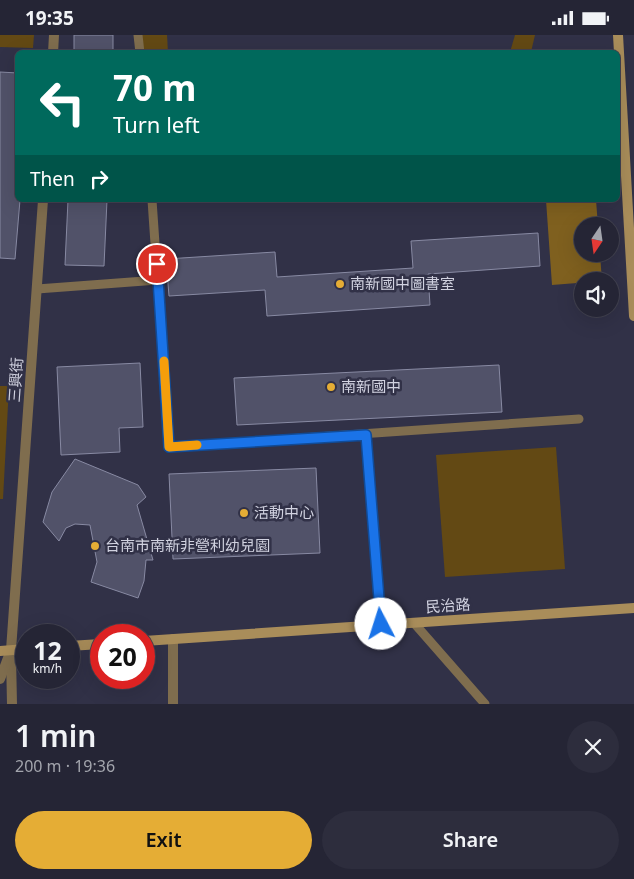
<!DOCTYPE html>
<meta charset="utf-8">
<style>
body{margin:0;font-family:"Noto Sans","Noto Sans TC",sans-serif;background:#2d2d3d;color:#f1f3f6;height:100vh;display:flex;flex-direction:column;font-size:19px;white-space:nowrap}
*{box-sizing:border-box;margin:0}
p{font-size:16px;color:#a3a5ad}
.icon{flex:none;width:28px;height:28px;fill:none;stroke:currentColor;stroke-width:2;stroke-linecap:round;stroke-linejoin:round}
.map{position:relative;height:669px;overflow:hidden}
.side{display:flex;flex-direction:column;background:#252535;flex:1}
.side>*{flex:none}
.top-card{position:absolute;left:15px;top:15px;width:605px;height:152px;border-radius:8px;box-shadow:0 5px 20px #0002,0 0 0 1px #424250;background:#00695c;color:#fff;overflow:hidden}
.needle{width:32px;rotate:193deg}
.fabs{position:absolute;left:574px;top:182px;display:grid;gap:10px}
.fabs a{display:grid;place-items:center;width:45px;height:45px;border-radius:50%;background:#252535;box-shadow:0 5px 20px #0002,0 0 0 1px #424250;font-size:25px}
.speed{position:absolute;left:15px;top:589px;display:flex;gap:10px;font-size:25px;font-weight:700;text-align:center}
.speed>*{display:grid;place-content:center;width:65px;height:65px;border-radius:50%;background:#252535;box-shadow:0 5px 20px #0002,0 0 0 1px #424250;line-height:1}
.speed small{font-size:12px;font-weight:400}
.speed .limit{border:8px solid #d22;background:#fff;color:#111}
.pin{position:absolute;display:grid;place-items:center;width:42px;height:42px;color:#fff;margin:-21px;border:2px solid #fff;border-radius:50%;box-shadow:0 1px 5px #0007}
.me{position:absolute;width:55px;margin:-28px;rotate:355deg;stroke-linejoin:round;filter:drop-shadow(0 0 4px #0008)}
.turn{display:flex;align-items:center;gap:18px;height:105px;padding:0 15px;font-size:22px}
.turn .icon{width:65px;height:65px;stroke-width:2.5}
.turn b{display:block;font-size:35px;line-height:42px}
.then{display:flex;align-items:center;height:48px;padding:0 15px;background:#0003;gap:10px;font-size:19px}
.round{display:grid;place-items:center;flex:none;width:52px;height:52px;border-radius:26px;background:#2d2d3d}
.head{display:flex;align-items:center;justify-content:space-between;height:85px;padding:0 15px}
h1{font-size:30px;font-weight:600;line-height:38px}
.action{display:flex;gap:10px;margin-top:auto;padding:10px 15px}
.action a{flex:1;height:58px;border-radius:30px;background:#e5ad35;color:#111;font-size:20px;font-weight:600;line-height:58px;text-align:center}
.action a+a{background:#2d2d3d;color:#f1f3f6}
.status{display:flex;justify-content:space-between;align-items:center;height:35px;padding:0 25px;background:#252535;direction:ltr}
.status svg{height:14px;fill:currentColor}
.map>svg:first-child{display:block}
</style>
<div class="status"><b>19:35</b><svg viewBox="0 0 49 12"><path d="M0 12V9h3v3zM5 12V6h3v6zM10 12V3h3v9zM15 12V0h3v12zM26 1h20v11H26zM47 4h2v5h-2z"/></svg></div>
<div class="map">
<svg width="634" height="669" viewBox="0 0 634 669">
<rect width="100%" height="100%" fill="#313147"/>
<!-- green -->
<g fill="#634914">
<polygon points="0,0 34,0 33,13 0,12"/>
<polygon points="142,0 167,0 168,17 143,17"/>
<polygon points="515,0 535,0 531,17 510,17"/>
<polygon points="0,351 9,351 3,464 0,464"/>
<polygon points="556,412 565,534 445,542 436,420"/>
</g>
<!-- forest -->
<polygon fill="#7f601f" points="546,165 596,165 598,191 582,191 582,219 600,219 602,246 552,250"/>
<!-- building -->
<g fill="#515269" stroke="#888aa3">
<rect x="74" y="0" width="39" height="18"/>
<polygon points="0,37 18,38 18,165 20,165 15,224 0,223"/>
<polygon points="68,165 107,165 104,231 65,230"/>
<polygon points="538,198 540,231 428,239 430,270 267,281 265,255 169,261 166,224 275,217 277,242 413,233 411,206"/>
<polygon points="140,328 143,392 119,393 120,417 61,420 57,332"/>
<polygon points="499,330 502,377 237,390 234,343"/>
<polygon points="75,424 138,450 146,462 137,470 153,525 146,525 144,546 138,563 91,547 97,527 90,490 75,489 66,493 59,506 43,487 52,457"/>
<polygon points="316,433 320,518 173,524 169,439"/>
</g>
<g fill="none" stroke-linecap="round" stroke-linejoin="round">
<!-- lane -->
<g stroke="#7f6d4e" stroke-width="9">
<polyline points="138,0 140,18"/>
<polyline points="152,165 169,412 579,384"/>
<polyline points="37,254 158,245"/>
<polyline points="366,400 381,589"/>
<polyline points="414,588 485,669"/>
</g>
<!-- street -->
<g stroke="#7f6d4e" stroke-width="10">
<polyline points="53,18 54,0"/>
<polyline points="11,621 12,669"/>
<polyline points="0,644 11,615 43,165"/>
<polyline points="173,669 173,604"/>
</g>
<!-- secondary -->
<g stroke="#a98d5a" stroke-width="10">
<polyline points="618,0 634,281"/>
<polyline points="144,606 634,573"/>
<polyline points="69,611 101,609"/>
<polyline points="0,616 26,614"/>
</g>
</g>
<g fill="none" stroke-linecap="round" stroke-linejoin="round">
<!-- route casing -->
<g stroke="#114b97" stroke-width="12">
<polyline id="route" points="157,229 169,412 366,400 381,589"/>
</g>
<!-- route -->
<use href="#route" stroke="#1a73e8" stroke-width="9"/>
<!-- slow -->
<polyline stroke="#f59e0b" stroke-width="9" points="164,326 169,412 197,410"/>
</g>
<!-- markers -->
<g fill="#e5ad35" stroke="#313147" stroke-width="2">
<circle cx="340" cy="249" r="5"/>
<circle cx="331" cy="352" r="5"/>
<circle cx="244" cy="478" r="5"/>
<circle cx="95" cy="511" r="5"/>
</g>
<g text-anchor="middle" stroke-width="5" stroke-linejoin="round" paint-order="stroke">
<!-- poi labels -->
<g font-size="15" fill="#d1d2e0" stroke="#313147" text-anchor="start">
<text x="350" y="254">南新國中圖書室</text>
<text x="341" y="357">南新國中</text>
<text x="254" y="483">活動中心</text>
<text x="105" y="516">台南市南新非營利幼兒園</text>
</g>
<!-- street labels -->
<g font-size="15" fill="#d1d2e0" stroke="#313147">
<text transform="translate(16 345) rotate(-86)" y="5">三興街</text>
<text transform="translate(448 571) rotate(-4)" y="5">民治路</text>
</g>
</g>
</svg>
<div class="fabs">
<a><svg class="needle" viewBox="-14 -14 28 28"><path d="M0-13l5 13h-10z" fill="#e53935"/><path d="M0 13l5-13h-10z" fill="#a3a5ad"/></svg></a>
<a><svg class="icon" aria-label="sound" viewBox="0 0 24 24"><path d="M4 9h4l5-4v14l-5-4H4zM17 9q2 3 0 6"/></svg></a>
</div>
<div class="speed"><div>12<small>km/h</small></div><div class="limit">20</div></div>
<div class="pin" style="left:157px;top:229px;background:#d93025"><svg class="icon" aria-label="arrive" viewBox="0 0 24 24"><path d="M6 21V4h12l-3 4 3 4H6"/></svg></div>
<svg class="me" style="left:381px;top:589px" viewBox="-20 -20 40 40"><circle r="19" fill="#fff"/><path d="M0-13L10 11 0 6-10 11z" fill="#1a73e8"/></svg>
<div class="top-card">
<div class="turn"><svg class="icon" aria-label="left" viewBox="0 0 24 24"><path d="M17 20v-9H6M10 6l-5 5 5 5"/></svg><div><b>70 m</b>Turn left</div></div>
<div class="then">Then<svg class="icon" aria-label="right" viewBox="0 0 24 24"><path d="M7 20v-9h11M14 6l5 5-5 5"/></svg></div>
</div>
</div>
<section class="side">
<div class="head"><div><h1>1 min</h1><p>200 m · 19:36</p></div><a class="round"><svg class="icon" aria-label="close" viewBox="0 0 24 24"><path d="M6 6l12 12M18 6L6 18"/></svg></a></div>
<div class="action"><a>Exit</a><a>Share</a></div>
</section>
